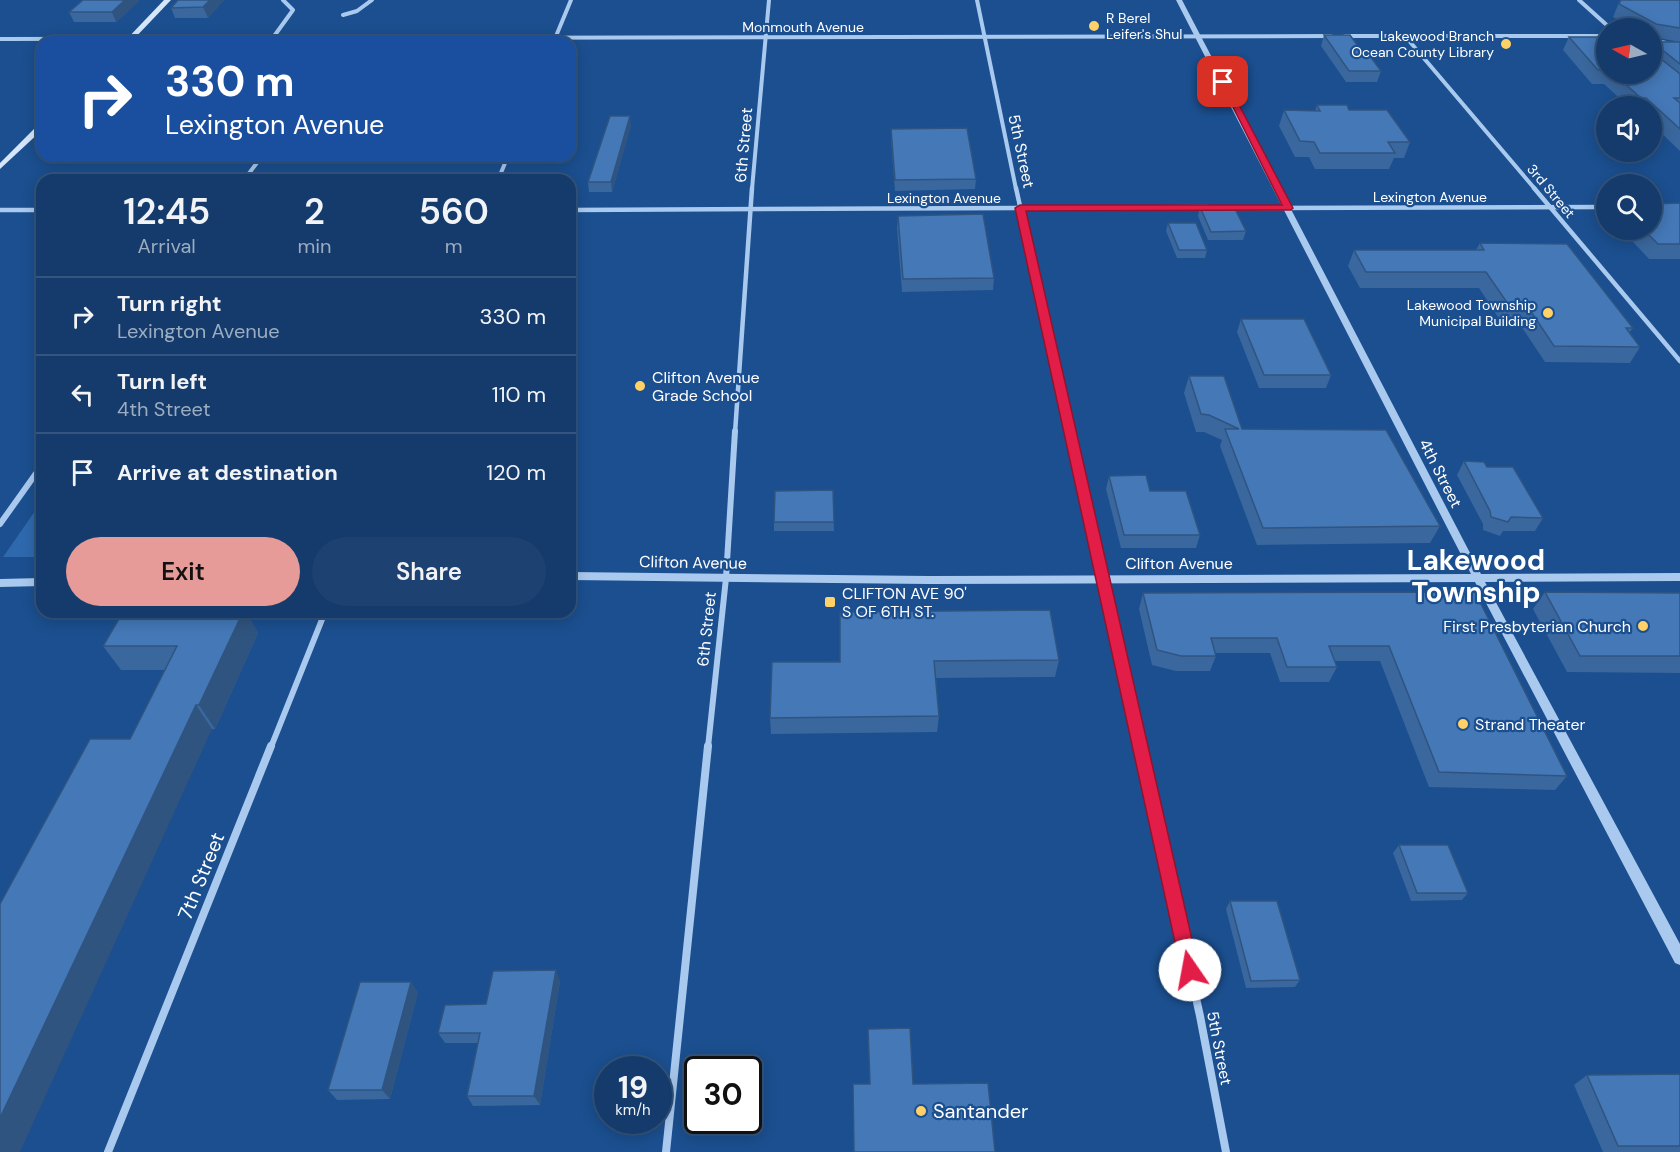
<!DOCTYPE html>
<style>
body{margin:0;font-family:"DM Sans",sans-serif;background:#1d4271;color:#f1f3f6;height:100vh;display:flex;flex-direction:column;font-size:22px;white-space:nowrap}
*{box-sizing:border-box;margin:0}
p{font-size:20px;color:#9dadc1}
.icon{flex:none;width:33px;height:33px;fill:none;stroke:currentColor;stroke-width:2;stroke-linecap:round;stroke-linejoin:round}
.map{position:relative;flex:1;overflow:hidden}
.side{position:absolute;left:36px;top:174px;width:540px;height:444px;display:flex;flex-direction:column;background:#143b6b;border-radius:18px;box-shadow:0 3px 15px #0003,0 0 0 2px #33557e}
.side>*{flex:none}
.hud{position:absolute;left:36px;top:36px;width:540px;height:126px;border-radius:18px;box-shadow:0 3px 15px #0003,0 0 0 2px #33557e;background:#1a4fa0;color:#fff;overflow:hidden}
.needle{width:39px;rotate:278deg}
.buttons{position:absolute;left:1596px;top:18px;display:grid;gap:12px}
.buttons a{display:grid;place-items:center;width:66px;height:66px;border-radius:50%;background:#143b6b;box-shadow:0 3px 15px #0003,0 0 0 2px #33557e;font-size:30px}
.speed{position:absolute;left:594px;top:1056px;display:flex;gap:12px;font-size:30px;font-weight:700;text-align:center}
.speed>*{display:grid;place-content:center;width:78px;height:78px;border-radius:50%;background:#143b6b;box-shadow:0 3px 15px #0003,0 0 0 2px #33557e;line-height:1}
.speed small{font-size:15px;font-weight:400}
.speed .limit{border:3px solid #111;border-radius:9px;background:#fff;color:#111}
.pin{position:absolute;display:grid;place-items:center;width:51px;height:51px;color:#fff;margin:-26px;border-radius:12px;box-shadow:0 3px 9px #0006}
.me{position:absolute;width:66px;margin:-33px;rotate:348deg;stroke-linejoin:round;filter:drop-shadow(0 0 4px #0008)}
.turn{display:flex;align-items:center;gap:21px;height:126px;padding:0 30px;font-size:27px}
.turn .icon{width:78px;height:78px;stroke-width:2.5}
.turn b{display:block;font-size:42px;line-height:51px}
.eta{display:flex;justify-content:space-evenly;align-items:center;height:102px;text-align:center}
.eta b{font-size:36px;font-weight:600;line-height:42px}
.action{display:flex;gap:12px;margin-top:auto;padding:12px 30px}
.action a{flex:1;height:69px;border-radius:36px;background:#e69b98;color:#111;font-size:24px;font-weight:600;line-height:69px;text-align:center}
.action a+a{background:#1d4271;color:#f1f3f6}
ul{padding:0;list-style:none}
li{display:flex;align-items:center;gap:18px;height:78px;padding:0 30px;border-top:2px solid #33557e}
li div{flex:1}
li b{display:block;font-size:22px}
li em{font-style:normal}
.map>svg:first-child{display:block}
</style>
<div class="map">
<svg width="1680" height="1152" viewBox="0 0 1680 1152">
<rect width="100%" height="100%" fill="#1b4f8f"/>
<!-- green -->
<polygon fill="#2e69ad" points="42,501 42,557 3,557"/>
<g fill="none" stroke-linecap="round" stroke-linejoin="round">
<!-- minor-far3 -->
<g stroke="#a9c9ee" stroke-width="4">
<polyline points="977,0 1016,189"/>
<polyline points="1579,0 1610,28"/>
<polyline points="343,15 357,11 372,0"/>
<polyline points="1345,36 1606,36"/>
<polyline points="1405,36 1535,189"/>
<polyline points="0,39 1331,36"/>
<polyline points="272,39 293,10 283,0"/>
<polyline points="1652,40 1680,46"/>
<polyline points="554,41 571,0"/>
<polyline points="244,180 262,156"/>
<polyline points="498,180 508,156"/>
<polyline points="752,189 769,0"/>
</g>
<!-- minor-far2 -->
<g stroke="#a9c9ee" stroke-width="4.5">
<polyline points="1016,188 1070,433"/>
<polyline points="1534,188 1680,361"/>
<polyline points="1228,208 1606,207"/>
<polyline points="0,210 42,210"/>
<polyline points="570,210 1208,207"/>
<polyline points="735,433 752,188"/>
</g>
<!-- minor-far1 -->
<g stroke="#a9c9ee" stroke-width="6">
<polyline points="1070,431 1140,747"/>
<polyline points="0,524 42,465"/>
<polyline points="271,747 325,612"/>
<polyline points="708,747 726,578 735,431"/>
</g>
<!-- minor -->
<g stroke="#a9c9ee" stroke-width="8">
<polyline points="1140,746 1200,1016 1226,1152"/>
<polyline points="108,1152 271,746"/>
<polyline points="666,1152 708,746"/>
</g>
<!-- tertiary -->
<g fill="#a9c9ee" fill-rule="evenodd">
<polygon points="1176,0 1182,0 1481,574 1680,573 1680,581 1485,582 1680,944 1680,965 1675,963 1475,582 929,584 570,580 570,572 929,576 1471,574"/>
<polygon points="42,578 42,586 0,587 0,579"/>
</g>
<!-- secondary -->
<g fill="#d6e6fa" fill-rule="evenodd">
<polygon points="164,0 171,0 131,42 124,42"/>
<polygon points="39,124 42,124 42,130 0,169 0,163"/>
</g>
</g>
<!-- wall -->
<g fill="#3a679d">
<polygon points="178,0 224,0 208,18 175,18 171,8"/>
<polygon points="1620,0 1680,0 1680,151 1652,124 1652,106 1628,106 1604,84 1592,84 1563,50 1569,37 1606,37 1606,74 1652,74 1652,42 1675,41 1652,37 1652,28 1634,28 1613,17"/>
<polygon points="139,1 116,22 74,22 69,12"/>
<polygon points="1324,35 1362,52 1381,71 1377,82 1346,82 1321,46"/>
<polygon points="1317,105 1349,110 1410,142 1404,158 1394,158 1389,169 1315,169 1309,157 1295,157 1279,126 1284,110 1315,111"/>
<polygon points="631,125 612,192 589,192 588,182"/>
<polygon points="891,129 976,179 975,189 895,191 891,139"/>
<polygon points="1680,203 1680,259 1649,259 1622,230 1652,230"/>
<polygon points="1200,207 1246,231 1243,240 1208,240 1198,216"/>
<polygon points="898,216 994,278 993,290 902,292 897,228"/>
<polygon points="1168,223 1207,250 1205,258 1177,258 1166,231"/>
<polygon points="1480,243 1633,328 1629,333 1640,347 1630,363 1545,362 1517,320 1500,320 1479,288 1360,288 1348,266 1354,250 1476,250"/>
<polygon points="1241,319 1331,375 1326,388 1259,388 1237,332"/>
<polygon points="1189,376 1242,429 1440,526 1430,543 1257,545 1220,446 1222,440 1204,432 1196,432 1184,393"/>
<polygon points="1464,461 1487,467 1543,518 1535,531 1503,531 1500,536 1483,530 1483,524 1457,475"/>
<polygon points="1109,476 1150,491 1200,535 1196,548 1121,548 1106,489"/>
<polygon points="833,490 834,531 774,531 774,522"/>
<polygon points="1475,592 1567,776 1555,790 1429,787 1380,661 1335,661 1337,667 1329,682 1280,682 1270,653 1215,653 1216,656 1210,671 1176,671 1152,665 1139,609 1143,593"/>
<polygon points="1545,592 1680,593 1680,673 1567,672 1533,609"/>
<polygon points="243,612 246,612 258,633 215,729 130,739 165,670 121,670 103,646"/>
<polygon points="1059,660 1055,677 936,678 939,716 937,732 771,734 770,718 772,662"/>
<polygon points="1399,845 1468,893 1462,900 1411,901 1393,853"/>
<polygon points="1230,901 1300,980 1295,987 1246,988 1226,909"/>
<polygon points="560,981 540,1105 473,1106 467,1096 478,1043 445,1043 438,1033 486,1004"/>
<polygon points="418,992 390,1099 337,1100 328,1090"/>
<polygon points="1680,1074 1680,1152 1603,1152 1574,1085 1587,1075"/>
</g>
<!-- shaded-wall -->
<g fill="#305480">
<polygon points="125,0 139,0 139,1 116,22 112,12"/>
<polygon points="210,0 224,0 208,18 203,7"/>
<polygon points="630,116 631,125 612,192 611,182"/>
<polygon points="243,612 246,612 258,633 215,729 199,705"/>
<polygon points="196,705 212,729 20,1152 0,1152 0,1118"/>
<polygon points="556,970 560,981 540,1105 534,1096"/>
<polygon points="411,982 418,992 390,1099 382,1090"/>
</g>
<!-- building -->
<g fill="#4478b7" stroke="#305480" stroke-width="1.5">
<polygon points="83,0 125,0 112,12 69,12"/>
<polygon points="178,0 210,0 203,7 171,8"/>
<polygon points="1621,0 1680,0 1680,28 1656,24 1619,4"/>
<polygon points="1324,35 1350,35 1362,52 1367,52 1381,71 1349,71"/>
<polygon points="1569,37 1606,37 1606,70 1598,70"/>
<polygon points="1652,42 1680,42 1680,64 1660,48 1655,49 1656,55 1680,74 1680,98 1674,98 1680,103 1680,129 1646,98 1641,98 1614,74 1652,74"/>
<polygon points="1317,105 1347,105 1349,110 1387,110 1410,142 1388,142 1395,153 1320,153 1314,142 1300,141 1284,110 1320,111"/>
<polygon points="610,116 630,116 611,182 588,182"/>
<polygon points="967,128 976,179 895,180 891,129"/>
<polygon points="1680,203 1680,244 1658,244 1644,230 1652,230 1652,204"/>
<polygon points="1200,207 1234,207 1246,231 1211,232"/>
<polygon points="983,214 994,278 903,279 898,216"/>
<polygon points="1168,223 1196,223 1207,250 1179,250"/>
<polygon points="1480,243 1567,244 1633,328 1626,328 1640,347 1554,346 1526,304 1508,304 1486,272 1366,272 1354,250 1484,250"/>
<polygon points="1241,319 1304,319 1331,375 1264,375"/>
<polygon points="1189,376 1224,376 1242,429 1386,430 1440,526 1263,528 1225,429 1239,429 1209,415 1201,414"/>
<polygon points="1464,461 1484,462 1487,467 1513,467 1543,518 1511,517 1508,522 1491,517 1490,511"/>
<polygon points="1146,475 1150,491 1186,491 1200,535 1124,535 1109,476"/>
<polygon points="833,490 834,522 774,522 775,491"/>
<polygon points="1475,592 1567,776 1439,772 1389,646 1329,646 1337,667 1287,667 1277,638 1211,638 1216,656 1181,656 1157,650 1143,593"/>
<polygon points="1545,592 1680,593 1680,656 1580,656"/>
<polygon points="1050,610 1059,660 934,661 939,716 770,718 772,662 840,662 840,612"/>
<polygon points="123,612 243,612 199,705 196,705 0,1118 0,904 90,739 130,739 177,646 103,646"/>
<polygon points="1399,845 1448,845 1468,893 1417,893"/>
<polygon points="1230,901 1277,901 1300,980 1251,981"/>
<polygon points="556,970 534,1096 467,1096 480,1033 438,1033 445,1005 486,1004 493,971"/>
<polygon points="360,982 411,982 382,1090 328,1090"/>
<polygon points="910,1028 913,1084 988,1083 995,1152 854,1152 853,1084 870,1084 868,1029"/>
<polygon points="1680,1074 1680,1146 1618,1146 1587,1075"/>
</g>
<!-- route -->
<polygon fill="#e11d48" stroke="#92132f" stroke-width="1.5" points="1220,81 1227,82 1293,208 1291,210 1026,211 1199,970 1196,977 1190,979 1183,977 1181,970 1015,208 1020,205 1282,205"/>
<!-- markers -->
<g fill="#ffd166" stroke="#1b4f8f" stroke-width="2">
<circle cx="1094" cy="26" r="6"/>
<circle cx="1506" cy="44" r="6"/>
<circle cx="1548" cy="313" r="6"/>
<circle cx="640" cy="386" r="6"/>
<rect x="824" y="596" width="12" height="12" rx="3"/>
<circle cx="1643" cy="626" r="6"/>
<circle cx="1463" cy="724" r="6"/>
<circle cx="921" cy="1111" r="6"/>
</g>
<g text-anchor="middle" stroke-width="4.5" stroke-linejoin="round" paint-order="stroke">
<!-- far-poi labels -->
<g font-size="14" fill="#fff" stroke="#1b4f8f" text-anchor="end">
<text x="1106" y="23" text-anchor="start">R Berel<tspan x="1106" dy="16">Leifer's Shul</tspan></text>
<text x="1494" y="41">Lakewood Branch<tspan x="1494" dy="16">Ocean County Library</tspan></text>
<text x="1536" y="310">Lakewood Township<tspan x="1536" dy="16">Municipal Building</tspan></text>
</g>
<!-- far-street labels -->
<g font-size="14" fill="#fff" stroke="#1b4f8f">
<text x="803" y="32">Monmouth Avenue</text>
<text transform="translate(1551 191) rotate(50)" y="5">3rd Street</text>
<text x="1430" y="202">Lexington Avenue</text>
<text x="944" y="203">Lexington Avenue</text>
</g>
<!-- street labels -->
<g font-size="16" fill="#fff" stroke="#1b4f8f">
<text transform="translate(743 145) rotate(-85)" y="6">6th Street</text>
<text transform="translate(1022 151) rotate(78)" y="6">5th Street</text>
<text transform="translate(1441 473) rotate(63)" y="6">4th Street</text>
<text transform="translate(693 562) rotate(1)" y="6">Clifton Avenue</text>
<text x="1179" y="569">Clifton Avenue</text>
<text transform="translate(706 629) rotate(-84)" y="6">6th Street</text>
<text transform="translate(1220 1048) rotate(79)" y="6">5th Street</text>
</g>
<!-- poi labels -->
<g font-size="16" fill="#fff" stroke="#1b4f8f" text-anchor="start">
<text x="652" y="383">Clifton Avenue<tspan x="652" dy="18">Grade School</tspan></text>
<text x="842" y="599">CLIFTON AVE 90'<tspan x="842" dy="18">S OF 6TH ST.</tspan></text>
<text x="1631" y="632" text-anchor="end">First Presbyterian Church</text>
<text x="1475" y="730">Strand Theater</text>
</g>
<!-- near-street labels -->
<g font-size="20" fill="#fff" stroke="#1b4f8f">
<text transform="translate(201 876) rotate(-68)" y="7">7th Street</text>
</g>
<!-- near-poi labels -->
<g font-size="20" fill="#fff" stroke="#1b4f8f" text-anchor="start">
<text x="933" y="1118">Santander</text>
</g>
<!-- town labels -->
<g font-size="28" font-weight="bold" fill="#fff" stroke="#1b4f8f">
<text x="1476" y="570">Lakewood<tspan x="1476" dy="32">Township</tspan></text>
</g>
</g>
</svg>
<div class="buttons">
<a><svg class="needle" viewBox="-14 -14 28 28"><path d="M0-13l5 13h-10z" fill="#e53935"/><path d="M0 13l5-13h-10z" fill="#9dadc1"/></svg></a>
<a><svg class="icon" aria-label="sound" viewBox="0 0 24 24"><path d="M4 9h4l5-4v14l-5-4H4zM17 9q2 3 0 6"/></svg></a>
<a><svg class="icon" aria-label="search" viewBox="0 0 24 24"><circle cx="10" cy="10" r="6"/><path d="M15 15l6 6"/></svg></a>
</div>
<div class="speed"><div>19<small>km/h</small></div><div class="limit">30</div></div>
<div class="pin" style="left:1223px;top:82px;background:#d93025"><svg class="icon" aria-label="arrive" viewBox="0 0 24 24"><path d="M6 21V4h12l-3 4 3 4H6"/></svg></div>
<svg class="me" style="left:1190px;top:970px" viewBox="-20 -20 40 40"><circle r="19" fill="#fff"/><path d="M0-13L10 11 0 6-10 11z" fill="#e11d48"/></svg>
<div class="hud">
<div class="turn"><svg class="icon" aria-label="right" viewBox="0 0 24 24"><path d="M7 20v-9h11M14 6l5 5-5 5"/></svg><div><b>330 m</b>Lexington Avenue</div></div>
</div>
<section class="side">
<div class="eta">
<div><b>12:45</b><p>Arrival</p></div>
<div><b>2</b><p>min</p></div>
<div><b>560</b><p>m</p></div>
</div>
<ul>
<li><svg class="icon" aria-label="right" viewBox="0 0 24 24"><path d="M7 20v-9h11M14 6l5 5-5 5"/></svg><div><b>Turn right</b><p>Lexington Avenue</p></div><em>330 m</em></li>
<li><svg class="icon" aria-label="left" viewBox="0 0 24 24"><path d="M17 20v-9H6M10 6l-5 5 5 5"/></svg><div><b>Turn left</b><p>4th Street</p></div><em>110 m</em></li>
<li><svg class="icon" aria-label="arrive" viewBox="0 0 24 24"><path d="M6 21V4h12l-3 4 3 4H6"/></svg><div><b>Arrive at destination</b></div><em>120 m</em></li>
</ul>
<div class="action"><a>Exit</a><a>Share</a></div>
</section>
</div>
